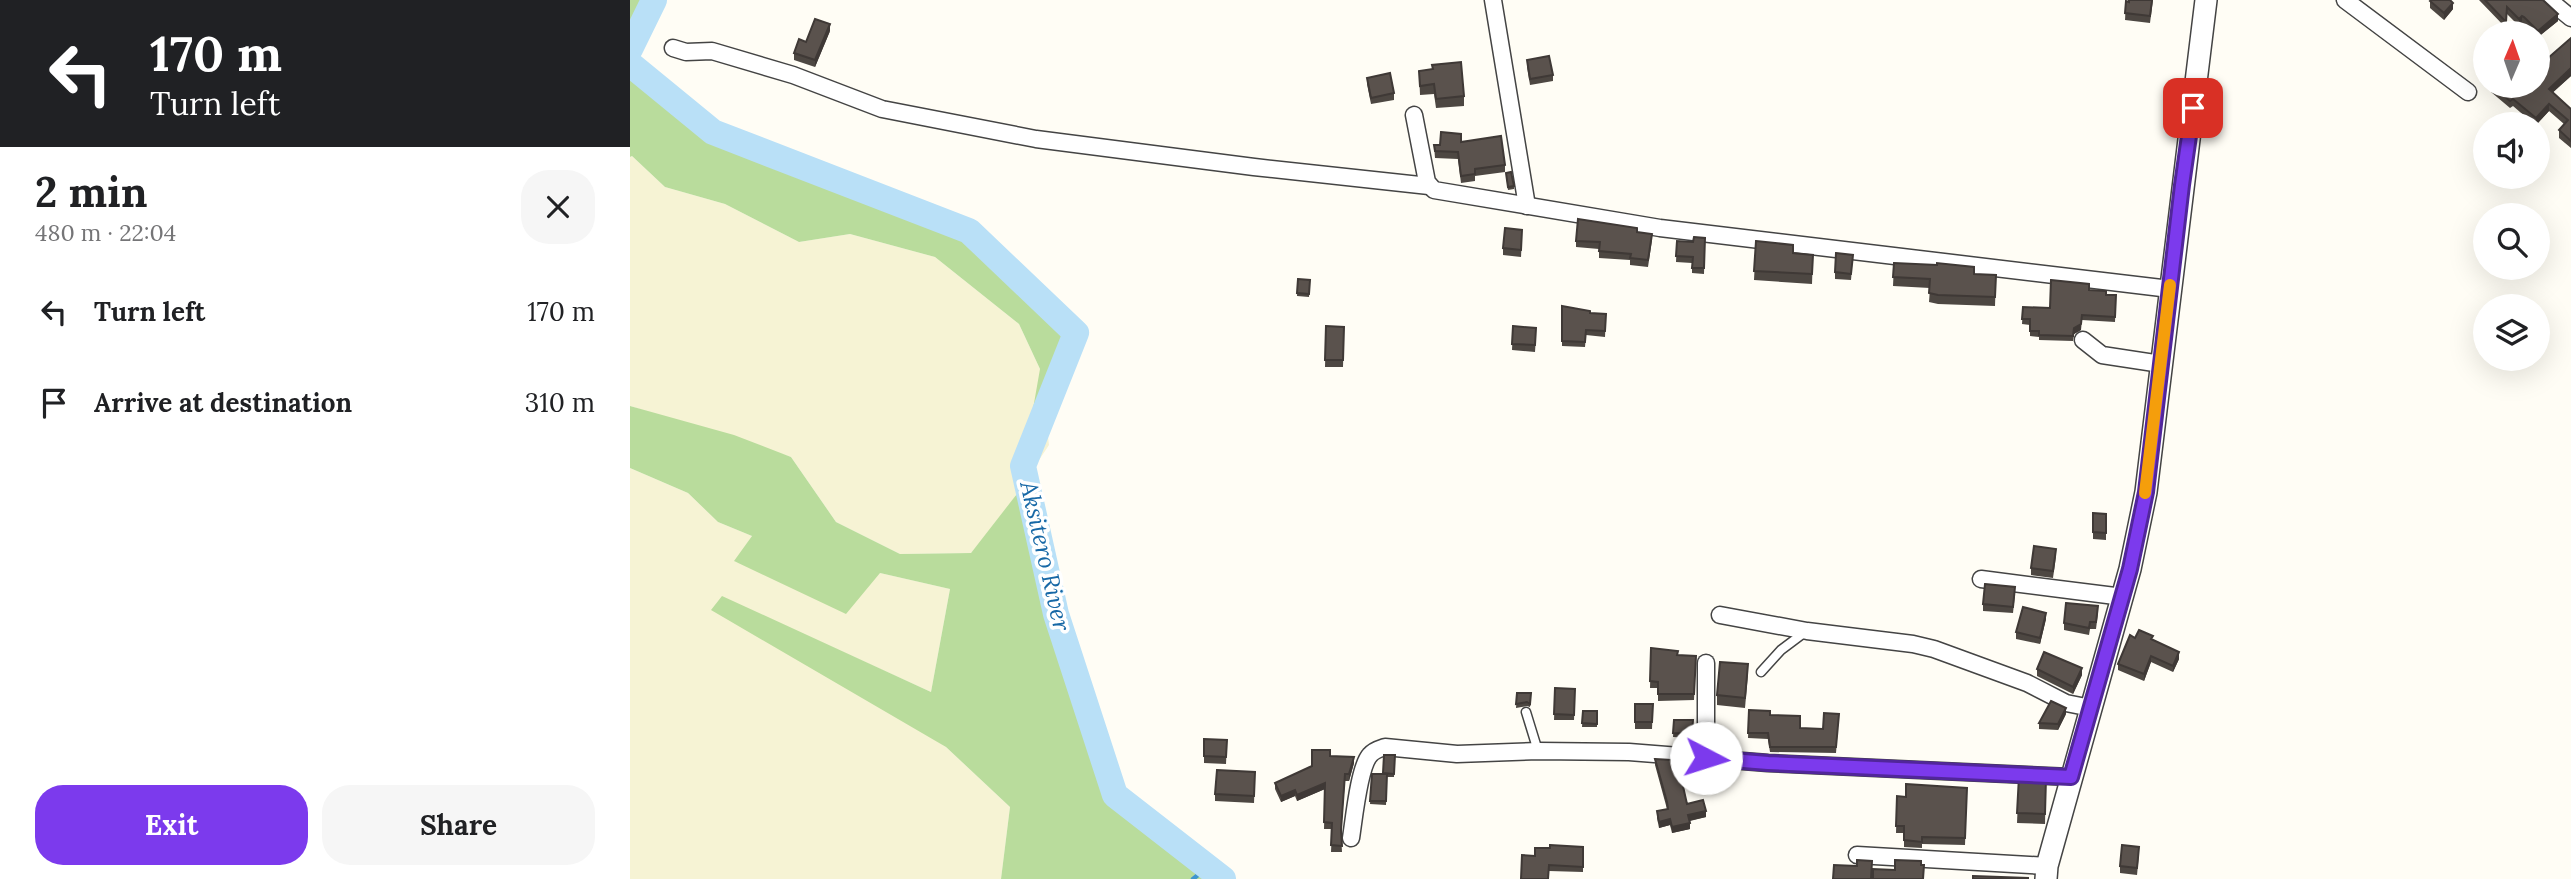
<!DOCTYPE html>
<meta charset="utf-8">
<style>
body{margin:0;font-family:Lora,serif;background:#f6f6f6;color:#202124;height:100vh;display:flex;flex-direction:column;font-size:26px;white-space:nowrap}
*{box-sizing:border-box;margin:0}
p{font-size:23px;color:#757577}
.icon{flex:none;width:38px;height:38px;fill:none;stroke:currentColor;stroke-width:2;stroke-linecap:round;stroke-linejoin:round}
.map{position:relative;flex:1;overflow:hidden}
.sheet{display:flex;flex-direction:column;background:#fff;width:630px}
.sheet>*{flex:none}
.top-card{background:#202124;color:#fff;overflow:hidden}
.needle{width:46px;rotate:2deg}
.buttons{position:absolute;left:1843px;top:21px;display:grid;gap:14px}
.buttons a{display:grid;place-items:center;width:77px;height:77px;border-radius:50%;background:#fff;box-shadow:0 7px 28px #0002;font-size:35px}
.pin{position:absolute;display:grid;place-items:center;width:60px;height:60px;color:#fff;margin:-30px;border-radius:14px;box-shadow:0 4px 10px #0006}
.me{position:absolute;width:77px;margin:-38px;rotate:95deg;stroke-linejoin:round;filter:drop-shadow(0 0 5px #0008)}
.turn{display:flex;align-items:center;gap:24px;height:147px;padding:0 35px;font-size:32px}
.turn .icon{width:91px;height:91px;stroke-width:2.5}
.turn b{display:block;font-size:49px;line-height:60px}
.round{display:grid;place-items:center;flex:none;width:74px;height:74px;border-radius:28px;background:#f6f6f6}
.summary{display:flex;align-items:center;justify-content:space-between;height:119px;padding:0 35px}
h1{font-size:42px;font-weight:700;line-height:52px}
.button{display:flex;gap:14px;margin-top:auto;padding:14px 35px}
.button a{flex:1;height:80px;border-radius:28px;background:#7c3aed;color:#fff;font-size:28px;font-weight:700;line-height:80px;text-align:center}
.button a+a{background:#f6f6f6;color:#202124}
ul{padding:0;list-style:none}
li{display:flex;align-items:center;gap:21px;height:91px;padding:0 35px}
li div{flex:1}
li b{display:block;font-size:26px}
li em{font-style:normal}
main{display:flex;flex:1;min-height:0}
.map>svg:first-child{display:block}
</style>
<main>
<section class="sheet">
<div class="top-card">
<div class="turn"><svg class="icon" aria-label="left" viewBox="0 0 24 24"><path d="M17 20v-9H6M10 6l-5 5 5 5"/></svg><div><b>170 m</b>Turn left</div></div>
</div>
<div class="summary"><div><h1>2 min</h1><p>480 m · 22:04</p></div><a class="round"><svg class="icon" aria-label="close" viewBox="0 0 24 24"><path d="M6 6l12 12M18 6L6 18"/></svg></a></div>
<ul>
<li><svg class="icon" aria-label="left" viewBox="0 0 24 24"><path d="M17 20v-9H6M10 6l-5 5 5 5"/></svg><div><b>Turn left</b></div><em>170 m</em></li>
<li><svg class="icon" aria-label="arrive" viewBox="0 0 24 24"><path d="M6 21V4h12l-3 4 3 4H6"/></svg><div><b>Arrive at destination</b></div><em>310 m</em></li>
</ul>
<div class="button"><a>Exit</a><a>Share</a></div>
</section>
<div class="map">
<svg width="1941" height="879" viewBox="0 0 1941 879">
<rect width="100%" height="100%" fill="#fffdf5"/>
<!-- farmland -->
<g fill="#f6f3d4">
<polygon points="2,156 35,187 95,204 169,242 220,234 305,257 389,324 410,369 419,445 372,516 341,553 270,554 206,522 161,457 0,406 0,157"/>
<polygon points="0,468 58,493 88,522 122,536 105,562 250,573 320,589 301,692 92,597 316,747 380,807 371,879 0,879"/>
</g>
<!-- forest -->
<g fill="#b9dc9c">
<polygon points="0,0 24,0 0,49"/>
<polygon points="0,64 83,132 339,231 446,333 393,466 410,369 389,324 305,257 220,234 169,242 95,204 35,187 2,156 0,157"/>
<polygon points="0,406 104,435 161,457 206,522 270,554 341,553 397,481 485,795 593,879 371,879 380,807 316,747 81,610 92,596 301,692 320,589 250,573 216,614 104,561 122,536 88,522 58,493 0,468"/>
</g>
<g fill="none" stroke-linecap="round" stroke-linejoin="round">
<!-- stream -->
<polyline stroke="#3f96cf" stroke-width="4.5" points="563,879 578,867"/>
<!-- river -->
<g stroke="#b9e0f7" stroke-width="26">
<polyline points="0,49 24,0"/>
<polyline points="0,64 83,132 339,231 446,333 393,466 426,614 485,795 593,879"/>
</g>
<!-- service casing -->
<g stroke="#444" stroke-width="11">
<g id="service">
<polyline points="1131,672 1151,650 1175,632"/>
<polyline points="896,712 908,751"/>
</g>
</g>
<!-- minor casing -->
<g stroke="#444" stroke-width="19">
<g id="minor">
<polyline points="863,0 897,206"/>
<polyline points="1715,0 1838,92"/>
<polyline points="1919,0 1941,18"/>
<polyline points="43,48 56,52 82,51 163,75 252,109 406,139 624,167 799,186"/>
<polyline points="784,115 797,182 804,190 1030,228 1540,289"/>
<polyline points="1453,340 1472,355 1531,364"/>
<polyline points="1351,579 1493,597"/>
<polyline points="1090,615 1177,631 1283,644 1304,649 1397,683 1436,703 1461,708"/>
<polyline points="1076,757 1076,663"/>
<path d="M721,838C724,819 729,767 740,755C744,750 749,749 755,747L827,754L908,751L999,752L1138,763L1441,777"/>
<polyline points="1227,855 1417,866"/>
</g>
</g>
<!-- tertiary casing -->
<g stroke="#444" stroke-width="24">
<polyline id="tertiary" points="1416,879 1417,866 1500,569 1516,492 1576,0"/>
</g>
<!-- service -->
<use href="#service" stroke="#fff" stroke-width="8"/>
<!-- minor -->
<use href="#minor" stroke="#fff" stroke-width="16"/>
<!-- tertiary -->
<use href="#tertiary" stroke="#fff" stroke-width="21"/>
</g>
<!-- wall -->
<g fill="#4d4742">
<polygon points="1523,0 1520,23 1495,20 1496,1"/>
<polygon points="1849,0 1913,0 1928,21 1908,37 1908,33 1903,33 1892,23 1889,26 1877,14 1876,28"/>
<polygon points="1800,1 1823,9 1814,20 1800,8"/>
<polygon points="200,31 185,67 164,60 164,53"/>
<polygon points="897,60 923,75 923,81 900,85 897,67"/>
<polygon points="1909,66 1941,76 1923,92 1941,109 1941,148 1929,138 1929,130 1934,124 1919,111 1907,124 1904,124 1883,106 1880,108 1861,92 1861,86 1908,86"/>
<polygon points="789,71 834,96 834,106 806,108 804,94 790,95"/>
<polygon points="737,78 764,93 764,100 741,104 737,84"/>
<polygon points="831,142 875,165 875,172 845,176 845,181 831,183 828,159 805,158 804,145"/>
<polygon points="876,176 884,186 884,189 878,190"/>
<polygon points="1007,232 1022,240 1018,267 1000,265 1000,260 969,258 969,249 946,247 946,241"/>
<polygon points="892,237 891,257 873,255 873,248"/>
<polygon points="1075,238 1074,274 1062,273 1062,263 1046,262 1047,241 1063,242"/>
<polygon points="1126,241 1163,253 1183,255 1182,284 1124,280"/>
<polygon points="1223,255 1221,280 1205,279 1205,272"/>
<polygon points="1264,263 1344,274 1366,275 1365,306 1308,304 1299,302 1300,288 1263,286"/>
<polygon points="668,279 680,280 679,297 667,296"/>
<polygon points="1459,290 1476,295 1486,295 1485,322 1452,320 1451,330 1444,334 1443,341 1409,340 1409,337 1400,336 1400,325 1392,324 1393,307 1420,308"/>
<polygon points="932,306 960,313 976,314 975,337 956,335 955,347 932,346"/>
<polygon points="696,326 714,327 713,367 695,367"/>
<polygon points="883,326 906,335 905,352 882,350"/>
<polygon points="1463,513 1476,514 1476,540 1463,539"/>
<polygon points="1426,556 1423,578 1401,575 1401,568"/>
<polygon points="1385,594 1383,613 1353,611 1353,604"/>
<polygon points="1468,613 1466,629 1460,629 1459,635 1434,630 1434,623"/>
<polygon points="1416,619 1410,644 1386,639 1386,632"/>
<polygon points="1505,638 1523,640 1549,659 1543,672 1521,662 1514,681 1488,670 1488,664"/>
<polygon points="1021,648 1047,655 1066,656 1064,700 1028,701 1028,688 1020,688"/>
<polygon points="1407,669 1452,675 1443,694 1407,676"/>
<polygon points="1118,674 1115,708 1087,705 1087,695"/>
<polygon points="925,688 945,689 944,720 924,720"/>
<polygon points="887,693 901,693 900,707 897,706 886,708"/>
<polygon points="1005,704 1023,704 1022,729 1005,729"/>
<polygon points="1119,710 1140,715 1170,728 1193,729 1209,714 1206,753 1140,752 1138,739 1118,738"/>
<polygon points="953,711 967,711 967,727 952,727"/>
<polygon points="1436,714 1428,730 1409,729 1409,723"/>
<polygon points="1044,720 1063,720 1062,738 1043,737"/>
<polygon points="574,739 597,740 596,764 574,763"/>
<polygon points="765,755 764,777 757,777 756,805 740,804 742,774 753,774"/>
<polygon points="700,756 724,763 719,781 715,781 711,833 712,852 701,852 702,829 694,829 695,789 667,801 665,796 651,802 645,789 645,783 682,766"/>
<polygon points="1025,759 1060,777 1052,779 1057,804 1076,817 1060,821 1060,829 1042,833 1040,825 1029,828 1027,818 1027,811 1037,809 1025,765"/>
<polygon points="625,772 624,803 585,801 585,794"/>
<polygon points="1389,776 1416,778 1415,824 1387,823"/>
<polygon points="1337,788 1335,845 1292,844 1292,848 1274,847 1274,833 1266,833 1267,796 1276,797"/>
<polygon points="953,847 953,872 919,871 905,856 920,848"/>
<polygon points="1509,854 1507,875 1490,873 1490,866"/>
</g>
<!-- shaded-wall -->
<g fill="#3f3936">
<polygon points="1823,3 1823,9 1814,20 1814,13"/>
<polygon points="1928,14 1928,21 1908,37 1908,31"/>
<polygon points="1892,16 1892,23 1889,26 1889,19"/>
<polygon points="200,24 200,31 185,67 185,60"/>
<polygon points="1941,68 1941,76 1919,96 1919,89"/>
<polygon points="1919,104 1919,111 1907,124 1906,124 1906,118"/>
<polygon points="1451,324 1451,330 1444,334 1443,341 1444,328"/>
<polygon points="1416,613 1416,619 1410,644 1410,638"/>
<polygon points="1549,652 1549,659 1543,672 1543,666"/>
<polygon points="1521,656 1521,662 1514,681 1514,674"/>
<polygon points="1452,668 1452,675 1443,694 1443,687"/>
<polygon points="1436,708 1436,714 1428,730 1428,724"/>
<polygon points="724,757 724,763 719,781 719,774"/>
<polygon points="1060,771 1060,777 1050,779 1050,773"/>
<polygon points="695,783 695,789 667,801 667,795"/>
<polygon points="665,790 665,796 651,802 651,796"/>
<polygon points="1076,811 1076,817 1058,821 1058,815"/>
<polygon points="1040,819 1040,825 1029,828 1029,822"/>
<polygon points="1060,823 1060,829 1042,833 1042,827"/>
</g>
<!-- building -->
<g fill="#5a524d" stroke="#3f3936" stroke-width="2">
<polygon points="1499,0 1522,0 1520,16 1495,13 1496,1 1499,2"/>
<polygon points="1801,0 1820,0 1823,3 1814,13 1800,1"/>
<polygon points="1855,0 1913,0 1928,14 1908,31 1894,17 1892,16 1889,19 1877,7 1876,22"/>
<polygon points="185,19 200,24 185,60 164,53 169,39 176,42"/>
<polygon points="1941,38 1941,68 1919,89 1941,109 1941,141 1929,130 1938,120 1919,104 1906,118 1883,99 1880,101 1862,86 1908,86 1908,64 1909,66"/>
<polygon points="919,56 923,75 900,79 897,60"/>
<polygon points="831,62 834,96 806,99 804,84 790,86 789,71 803,69 802,65"/>
<polygon points="760,73 764,93 741,98 737,78"/>
<polygon points="811,132 831,134 831,142 871,136 875,165 845,169 845,174 831,176 828,152 805,151 804,145 810,145"/>
<polygon points="881,172 884,186 878,187 876,173"/>
<polygon points="948,219 1007,228 1007,232 1022,234 1018,260 1000,258 1001,254 969,251 970,242 946,241"/>
<polygon points="875,228 892,230 891,250 873,248"/>
<polygon points="1064,237 1075,238 1074,268 1062,268 1063,257 1046,256 1047,241 1063,242"/>
<polygon points="1126,241 1163,245 1163,253 1183,255 1182,274 1124,271"/>
<polygon points="1206,253 1223,255 1221,274 1205,272"/>
<polygon points="1264,263 1307,265 1307,263 1344,267 1344,274 1366,275 1365,297 1308,295 1299,293 1300,279 1263,277"/>
<polygon points="668,279 680,280 679,294 667,293"/>
<polygon points="1421,280 1459,284 1459,290 1476,291 1476,295 1486,295 1485,317 1452,315 1451,324 1444,328 1443,336 1409,335 1409,331 1400,331 1400,319 1392,319 1393,307 1420,308"/>
<polygon points="932,306 960,311 960,313 976,314 975,331 956,330 955,342 932,341"/>
<polygon points="696,326 714,327 713,360 695,360"/>
<polygon points="883,326 906,328 905,345 882,344"/>
<polygon points="1463,513 1476,514 1476,533 1463,532"/>
<polygon points="1404,546 1426,549 1423,571 1401,568"/>
<polygon points="1355,584 1385,587 1383,607 1353,604"/>
<polygon points="1436,603 1468,606 1466,622 1460,622 1459,628 1434,623"/>
<polygon points="1393,607 1416,613 1410,638 1386,632"/>
<polygon points="1509,630 1523,636 1521,639 1549,652 1543,666 1521,656 1514,674 1488,664 1500,635 1505,638"/>
<polygon points="1021,648 1048,651 1047,655 1066,656 1064,694 1028,694 1028,682 1020,681"/>
<polygon points="1414,652 1452,668 1443,687 1407,669"/>
<polygon points="1090,662 1118,664 1115,698 1087,695"/>
<polygon points="925,688 945,689 944,715 924,714"/>
<polygon points="887,693 901,693 900,704 897,702 886,704"/>
<polygon points="1421,701 1436,708 1428,724 1409,723"/>
<polygon points="1005,704 1023,704 1022,722 1005,722"/>
<polygon points="1119,710 1140,711 1140,715 1170,716 1170,728 1193,729 1194,713 1209,714 1206,747 1140,747 1138,733 1118,733"/>
<polygon points="953,711 967,711 967,724 952,723"/>
<polygon points="1044,720 1063,720 1062,734 1043,733"/>
<polygon points="574,739 597,740 596,757 574,756"/>
<polygon points="682,750 700,750 700,756 724,757 719,774 715,774 711,830 712,846 701,845 702,823 694,822 695,783 667,795 665,790 651,796 645,783 682,766"/>
<polygon points="754,755 765,755 764,774 753,773"/>
<polygon points="1025,759 1058,761 1060,771 1050,773 1057,804 1073,800 1076,811 1058,815 1060,823 1042,827 1040,819 1029,822 1027,811 1038,809 1037,802"/>
<polygon points="587,770 625,772 624,796 585,794"/>
<polygon points="742,774 757,774 756,801 740,801"/>
<polygon points="1389,776 1416,778 1415,814 1387,813"/>
<polygon points="1276,784 1337,788 1335,838 1292,837 1292,842 1274,840 1274,826 1266,826 1267,796 1276,797"/>
<polygon points="920,845 953,847 953,867 919,865 918,879 891,879 892,855 905,856 905,848 920,848"/>
<polygon points="1492,845 1509,847 1507,868 1490,866"/>
<polygon points="1227,860 1242,861 1241,879 1203,879 1204,865 1227,866"/>
<polygon points="1265,860 1291,861 1291,865 1294,865 1293,879 1243,879 1243,869 1265,870"/>
<polygon points="1343,876 1398,878 1398,879 1343,879"/>
</g>
<g fill="none" stroke-linecap="round" stroke-linejoin="round">
<!-- route casing -->
<g stroke="#51269a" stroke-width="18">
<polyline id="route" points="1076,758 1138,763 1441,777 1500,569 1516,492 1552,185 1563,108"/>
</g>
<!-- route -->
<use href="#route" stroke="#7c3aed" stroke-width="12"/>
<!-- slow -->
<polyline stroke="#f59e0b" stroke-width="12" points="1515,493 1540,285"/>
</g>
<g text-anchor="middle" stroke-width="7" stroke-linejoin="round" paint-order="stroke">
<!-- water labels -->
<g font-size="24" font-style="italic" fill="#1768a6" stroke="#fff">
<text transform="translate(415 556) rotate(77)" y="8">Aksitero River</text>
</g>
</g>
</svg>
<div class="buttons">
<a><svg class="needle" viewBox="-14 -14 28 28"><path d="M0-13l5 13h-10z" fill="#e53935"/><path d="M0 13l5-13h-10z" fill="#757577"/></svg></a>
<a><svg class="icon" aria-label="sound" viewBox="0 0 24 24"><path d="M4 9h4l5-4v14l-5-4H4zM17 9q2 3 0 6"/></svg></a>
<a><svg class="icon" aria-label="search" viewBox="0 0 24 24"><circle cx="10" cy="10" r="6"/><path d="M15 15l6 6"/></svg></a>
<a><svg class="icon" aria-label="layers" viewBox="0 0 24 24"><path d="M12 4l9 5-9 5-9-5zM3 14l9 5 9-5"/></svg></a>
</div>
<div class="pin" style="left:1563px;top:108px;background:#d93025"><svg class="icon" aria-label="arrive" viewBox="0 0 24 24"><path d="M6 21V4h12l-3 4 3 4H6"/></svg></div>
<svg class="me" style="left:1076px;top:758px" viewBox="-20 -20 40 40"><circle r="19" fill="#fff"/><path d="M0-13L10 11 0 6-10 11z" fill="#7c3aed"/></svg>
</div>
</main>
